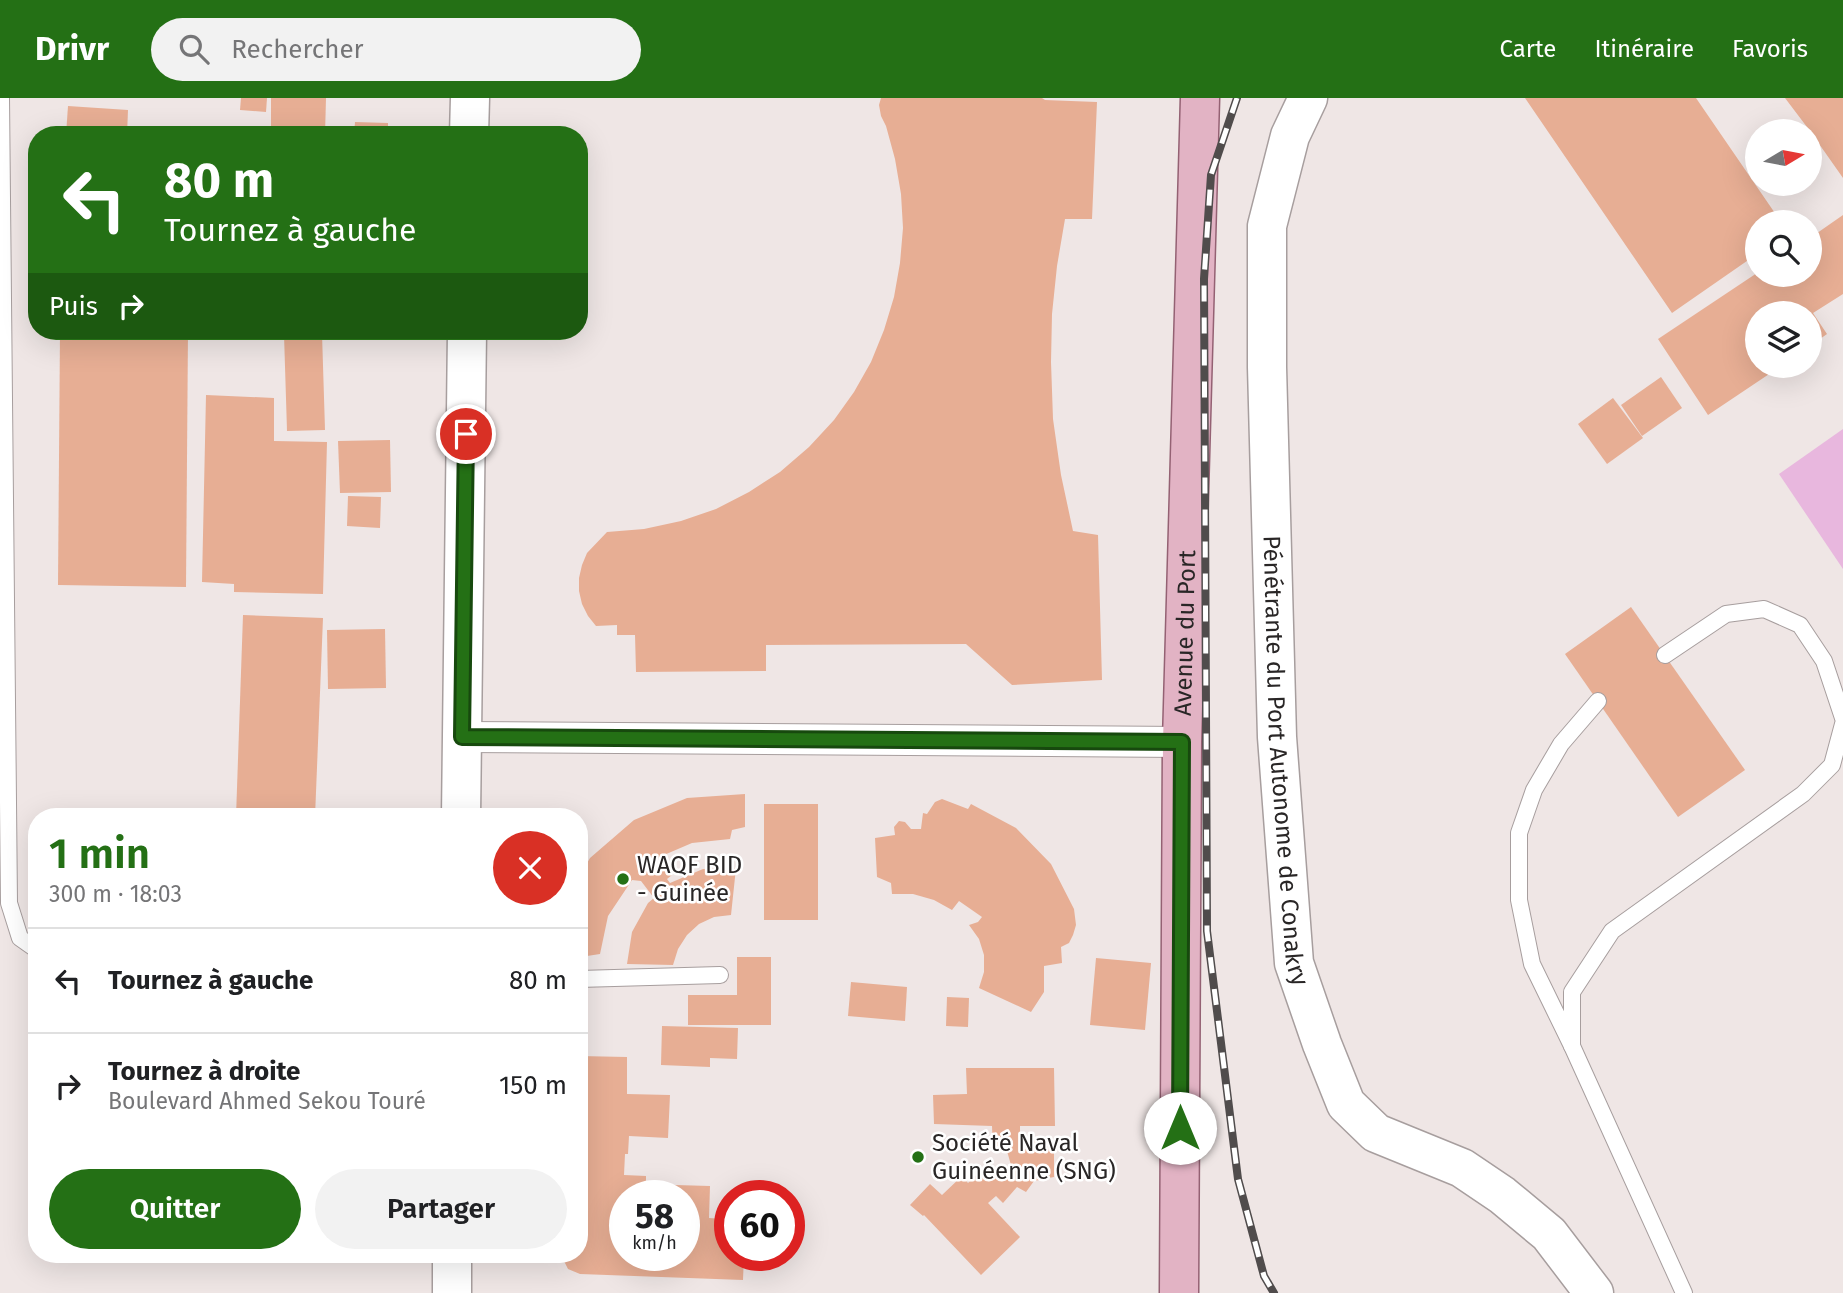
<!DOCTYPE html>
<html lang="fr">
<meta charset="utf-8">
<style>
body{margin:0;font-family:"Fira Sans",sans-serif;background:#f2f2f2;color:#202124;height:100vh;display:flex;flex-direction:column;font-size:26px;white-space:nowrap}
*{box-sizing:border-box;margin:0}
p{font-size:23px;color:#757577}
.icon{flex:none;width:38px;height:38px;fill:none;stroke:currentColor;stroke-width:2;stroke-linecap:round;stroke-linejoin:round}
.map{position:relative;flex:1;overflow:hidden}
.side{position:absolute;left:28px;top:710px;width:560px;height:455px;display:flex;flex-direction:column;background:#fff;border-radius:28px;box-shadow:0 7px 28px #0002}
.side>*{flex:none}
.hud{position:absolute;left:28px;top:28px;width:560px;height:214px;border-radius:28px;box-shadow:0 7px 28px #0002;background:#247015;color:#fff;overflow:hidden}
.needle{width:46px;rotate:80deg}
.tools{position:absolute;left:1745px;top:21px;display:grid;gap:14px}
.tools a{display:grid;place-items:center;width:77px;height:77px;border-radius:50%;background:#fff;box-shadow:0 7px 28px #0002;font-size:35px}
.speed{position:absolute;left:609px;top:1082px;display:flex;gap:14px;font-size:35px;font-weight:700;text-align:center}
.speed>*{display:grid;place-content:center;width:91px;height:91px;border-radius:50%;background:#fff;box-shadow:0 7px 28px #0002;line-height:1}
.speed small{font-size:18px;font-weight:400}
.speed .limit{border:10px solid #d22;background:#fff;color:#111}
.pin{position:absolute;display:grid;place-items:center;width:60px;height:60px;color:#fff;margin:-30px;border:4px solid #fff;border-radius:50%;box-shadow:0 2px 7px #0007}
.me{position:absolute;width:77px;margin:-38px;rotate:0deg;stroke-linejoin:round;filter:drop-shadow(0 0 5px #0008)}
.turn{display:flex;align-items:center;gap:24px;height:147px;padding:0 21px;font-size:32px}
.turn .icon{width:91px;height:91px;stroke-width:2.5}
.turn b{display:block;font-size:49px;line-height:60px}
.then{display:flex;align-items:center;height:66px;padding:0 21px;background:#0003;gap:14px;font-size:26px}
.round{display:grid;place-items:center;flex:none;width:74px;height:74px;border-radius:37px;background:#f2f2f2}
.summary{display:flex;align-items:center;justify-content:space-between;height:119px;padding:0 21px}
h1{font-size:42px;font-weight:600;line-height:52px;color:#247015}
.button{display:flex;gap:14px;margin-top:auto;padding:14px 21px}
.button a{flex:1;height:80px;border-radius:42px;background:#247015;color:#fff;font-size:28px;font-weight:600;line-height:80px;text-align:center}
.button a+a{background:#f2f2f2;color:#202124}
ul{padding:0;list-style:none}
li{display:flex;align-items:center;gap:21px;height:105px;padding:0 21px;border-top:2px solid #e0e0e0}
li div{flex:1}
li b{display:block;font-size:26px}
li em{font-style:normal}
header{display:flex;align-items:center;gap:42px;box-sizing:border-box;height:98px;padding:0 35px;background:#247015;color:#fff}
header strong{font-size:33px}
nav{display:flex;gap:38px;margin-inline-start:auto;font-size:24px}
.search{width:490px;height:63px;background:#f2f2f2;display:flex;align-items:center;gap:18px;box-sizing:border-box;padding:0 24px;border-radius:38px;color:#757577;font-size:26px}
.map>svg:first-child{display:block}
</style>
<header>
<strong>Drivr</strong>
<div class="search"><svg class="icon" aria-label="search" viewBox="0 0 24 24"><circle cx="10" cy="10" r="6"/><path d="M15 15l6 6"/></svg>Rechercher</div>
<nav><a>Carte</a><a>Itinéraire</a><a>Favoris</a></nav>
</header>
<div class="map">
<svg width="1843" height="1195" viewBox="0 0 1843 1195">
<rect width="100%" height="100%" fill="#efe6e5"/>
<!-- water -->
<polygon fill="#e8b7de" points="1843,331 1843,471 1779,376"/>
<!-- building -->
<g fill="#e7ae94">
<polygon points="241,0 267,0 266,14 240,12"/>
<polygon points="271,0 326,0 325,37 271,37"/>
<polygon points="881,0 1042,0 1045,2 1097,4 1092,121 1065,121 1057,168 1052,216 1051,264 1053,321 1061,377 1073,433 1098,437 1102,582 1012,587 966,546 766,547 766,573 636,574 635,537 617,537 617,527 596,528 588,518 582,506 579,493 579,480 582,467 587,455 607,434 644,431 681,423 716,411 749,394 780,374 809,349 834,322 854,294 871,264 884,232 894,199 900,165 903,130 901,96 895,61 886,28 881,18 879,7"/>
<polygon points="1525,0 1696,0 1781,124 1757,124 1757,156 1672,215"/>
<polygon points="1785,0 1843,0 1843,80 1810,33"/>
<polygon points="68,8 128,12 127,37 66,37"/>
<polygon points="355,24 388,25 388,37 354,37"/>
<polygon points="1843,117 1843,196 1813,215 1827,236 1810,248 1810,215 1757,215 1757,268 1781,268 1708,317 1658,241 1757,175 1757,177 1810,177 1810,140"/>
<polygon points="60,233 188,233 186,489 58,487"/>
<polygon points="322,235 325,332 287,333 284,236"/>
<polygon points="1661,279 1682,310 1642,338 1621,307"/>
<polygon points="206,297 274,300 274,343 327,344 323,496 234,494 234,486 202,484"/>
<polygon points="1613,300 1643,340 1607,366 1578,326"/>
<polygon points="390,342 391,394 340,395 338,343"/>
<polygon points="348,398 381,399 380,430 347,428"/>
<polygon points="1631,509 1745,672 1678,719 1565,556"/>
<polygon points="243,517 323,520 315,719 236,719"/>
<polygon points="385,531 386,590 328,591 327,532"/>
<polygon points="745,696 745,729 732,732 730,741 692,745 657,760 653,763 660,773 665,770 672,777 667,781 670,785 703,771 736,770 731,817 714,819 699,826 687,837 678,851 673,867 627,866 632,834 648,805 654,800 641,783 632,782 608,818 600,856 587,858 584,866 579,866 579,779 590,760 634,722 687,700"/>
<polygon points="942,701 968,711 971,706 1016,730 1051,766 1074,811 1076,827 1073,837 1069,845 1061,849 1062,865 1044,868 1044,894 1031,914 979,890 984,874 984,857 979,841 969,827 978,824 982,819 959,803 952,812 934,802 913,796 892,796 891,785 877,779 875,740 895,737 894,729 899,723 905,724 911,731 921,731 923,715 927,716 935,704"/>
<rect x="764" y="706" width="54" height="116"/>
<polygon points="737,859 771,859 771,927 688,927 688,897 737,897"/>
<polygon points="1096,860 1151,865 1145,932 1090,927"/>
<polygon points="851,884 907,889 905,923 848,918"/>
<polygon points="947,899 969,900 968,929 946,928"/>
<polygon points="662,928 738,930 737,961 710,960 710,969 661,967"/>
<polygon points="579,958 627,959 627,996 670,997 668,1040 629,1038 628,1056 625,1056 624,1077 646,1078 646,1097 625,1097 625,1157 684,1157 684,1097 674,1097 675,1087 710,1088 709,1120 724,1121 724,1126 730,1126 730,1157 744,1157 743,1182 580,1176 568,1171 561,1157 579,1157"/>
<polygon points="966,970 1054,970 1055,1028 1020,1028 1020,1038 1033,1042 1037,1041 1054,1052 1054,1079 1034,1083 1026,1094 1017,1089 1003,1105 996,1098 988,1105 1020,1139 981,1177 924,1117 923,1118 910,1107 930,1086 942,1097 962,1078 968,1085 987,1067 999,1080 1011,1067 1007,1053 993,1054 992,1028 934,1026 933,997 967,996"/>
</g>
<g fill="none" stroke-linecap="round" stroke-linejoin="round">
<!-- service casing -->
<g stroke="#a79e9e" stroke-width="18">
<g id="service">
<polyline points="1,0 9,805 20,840 37,852"/>
<polyline points="1665,557 1726,516 1764,511 1800,527 1824,563 1843,620"/>
<polyline points="1598,603 1561,646 1534,692 1519,735 1519,802 1532,866 1572,948 1572,894 1612,833 1803,696 1832,667 1843,626"/>
<polyline points="579,881 720,877"/>
<polyline points="1572,948 1684,1195"/>
</g>
</g>
<!-- minor casing -->
<g stroke="#a79e9e" stroke-width="32">
<polyline id="minor" points="462,639 1182,644"/>
</g>
<!-- tertiary casing -->
<g stroke="#a79e9e" stroke-width="41">
<g id="tertiary">
<path id="s1" d="M1308,0L1290,38L1267,128V269L1277,639L1294,865L1322,946L1346,1006L1376,1035L1462,1070L1502,1097L1549,1136L1594,1195"/>
<polyline points="469,37 470,0"/>
<polyline points="461,719 467,233"/>
<polyline points="452,1195 452,1157"/>
</g>
</g>
<!-- primary casing -->
<g stroke="#946173" stroke-width="41">
<g id="primary">
<path id="s2" d="M1179,1195L1182,644L1200,0"/>
</g>
</g>
<!-- service -->
<use href="#service" stroke="#fff" stroke-width="16"/>
<!-- minor -->
<use href="#minor" stroke="#fff" stroke-width="30"/>
<!-- tertiary -->
<use href="#tertiary" stroke="#fff" stroke-width="38"/>
<!-- primary -->
<use href="#primary" stroke="#e2b3c4" stroke-width="38"/>
<!-- rail casing -->
<g stroke="#504c4c" stroke-width="8">
<polyline id="rail" points="1237,0 1211,77 1204,181 1207,833 1238,1081 1264,1178 1274,1195"/>
</g>
<!-- rail -->
<use href="#rail" stroke="#fff" stroke-width="5" stroke-dasharray="16" stroke-linecap="butt"/>
</g>
<g fill="none" stroke-linecap="round" stroke-linejoin="round">
<!-- route casing -->
<g stroke="#17490e" stroke-width="18">
<polyline id="route" points="466,336 462,639 1182,644 1180,1030"/>
</g>
<!-- route -->
<use href="#route" stroke="#247015" stroke-width="12"/>
</g>
<!-- markers -->
<g fill="#247015" stroke="#fff" stroke-width="2.5">
<circle cx="623" cy="781" r="7"/>
<circle cx="918" cy="1059" r="7"/>
</g>
<g text-anchor="middle" stroke-width="5" stroke-linejoin="round" paint-order="stroke">
<!-- street labels -->
<g font-size="24" fill="#292626" stroke="#fff">
<text dy="8" stroke="none"><textPath href="#s2" startOffset="660">Avenue du Port</textPath></text>
<text dy="8" stroke="none"><textPath href="#s1" startOffset="670">Pénétrante du Port Autonome de Conakry</textPath></text>
</g>
<!-- poi labels -->
<g font-size="24" fill="#292626" stroke="#fff" text-anchor="start">
<text x="637" y="775">WAQF BID<tspan x="637" dy="28">- Guinée</tspan></text>
<text x="932" y="1053">Société Naval<tspan x="932" dy="28">Guinéenne (SNG)</tspan></text>
</g>
</g>
</svg>
<div class="tools">
<a><svg class="needle" viewBox="-14 -14 28 28"><path d="M0-13l5 13h-10z" fill="#e53935"/><path d="M0 13l5-13h-10z" fill="#757577"/></svg></a>
<a><svg class="icon" aria-label="search" viewBox="0 0 24 24"><circle cx="10" cy="10" r="6"/><path d="M15 15l6 6"/></svg></a>
<a><svg class="icon" aria-label="layers" viewBox="0 0 24 24"><path d="M12 4l9 5-9 5-9-5zM3 14l9 5 9-5"/></svg></a>
</div>
<div class="speed"><div>58<small>km/h</small></div><div class="limit">60</div></div>
<div class="pin" style="left:466px;top:336px;background:#d93025"><svg class="icon" aria-label="arrive" viewBox="0 0 24 24"><path d="M6 21V4h12l-3 4 3 4H6"/></svg></div>
<svg class="me" style="left:1180px;top:1030px" viewBox="-20 -20 40 40"><circle r="19" fill="#fff"/><path d="M0-13L10 11 0 6-10 11z" fill="#247015"/></svg>
<div class="hud">
<div class="turn"><svg class="icon" aria-label="left" viewBox="0 0 24 24"><path d="M17 20v-9H6M10 6l-5 5 5 5"/></svg><div><b>80 m</b>Tournez à gauche</div></div>
<div class="then">Puis<svg class="icon" aria-label="right" viewBox="0 0 24 24"><path d="M7 20v-9h11M14 6l5 5-5 5"/></svg></div>
</div>
<section class="side">
<div class="summary"><div><h1>1 min</h1><p>300 m · 18:03</p></div><a class="round" style="background:#d93025;color:#fff"><svg class="icon" aria-label="close" viewBox="0 0 24 24"><path d="M6 6l12 12M18 6L6 18"/></svg></a></div>
<ul>
<li><svg class="icon" aria-label="left" viewBox="0 0 24 24"><path d="M17 20v-9H6M10 6l-5 5 5 5"/></svg><div><b>Tournez à gauche</b></div><em>80 m</em></li>
<li><svg class="icon" aria-label="right" viewBox="0 0 24 24"><path d="M7 20v-9h11M14 6l5 5-5 5"/></svg><div><b>Tournez à droite</b><p>Boulevard Ahmed Sekou Touré</p></div><em>150 m</em></li>
</ul>
<div class="button"><a>Quitter</a><a>Partager</a></div>
</section>
</div>
